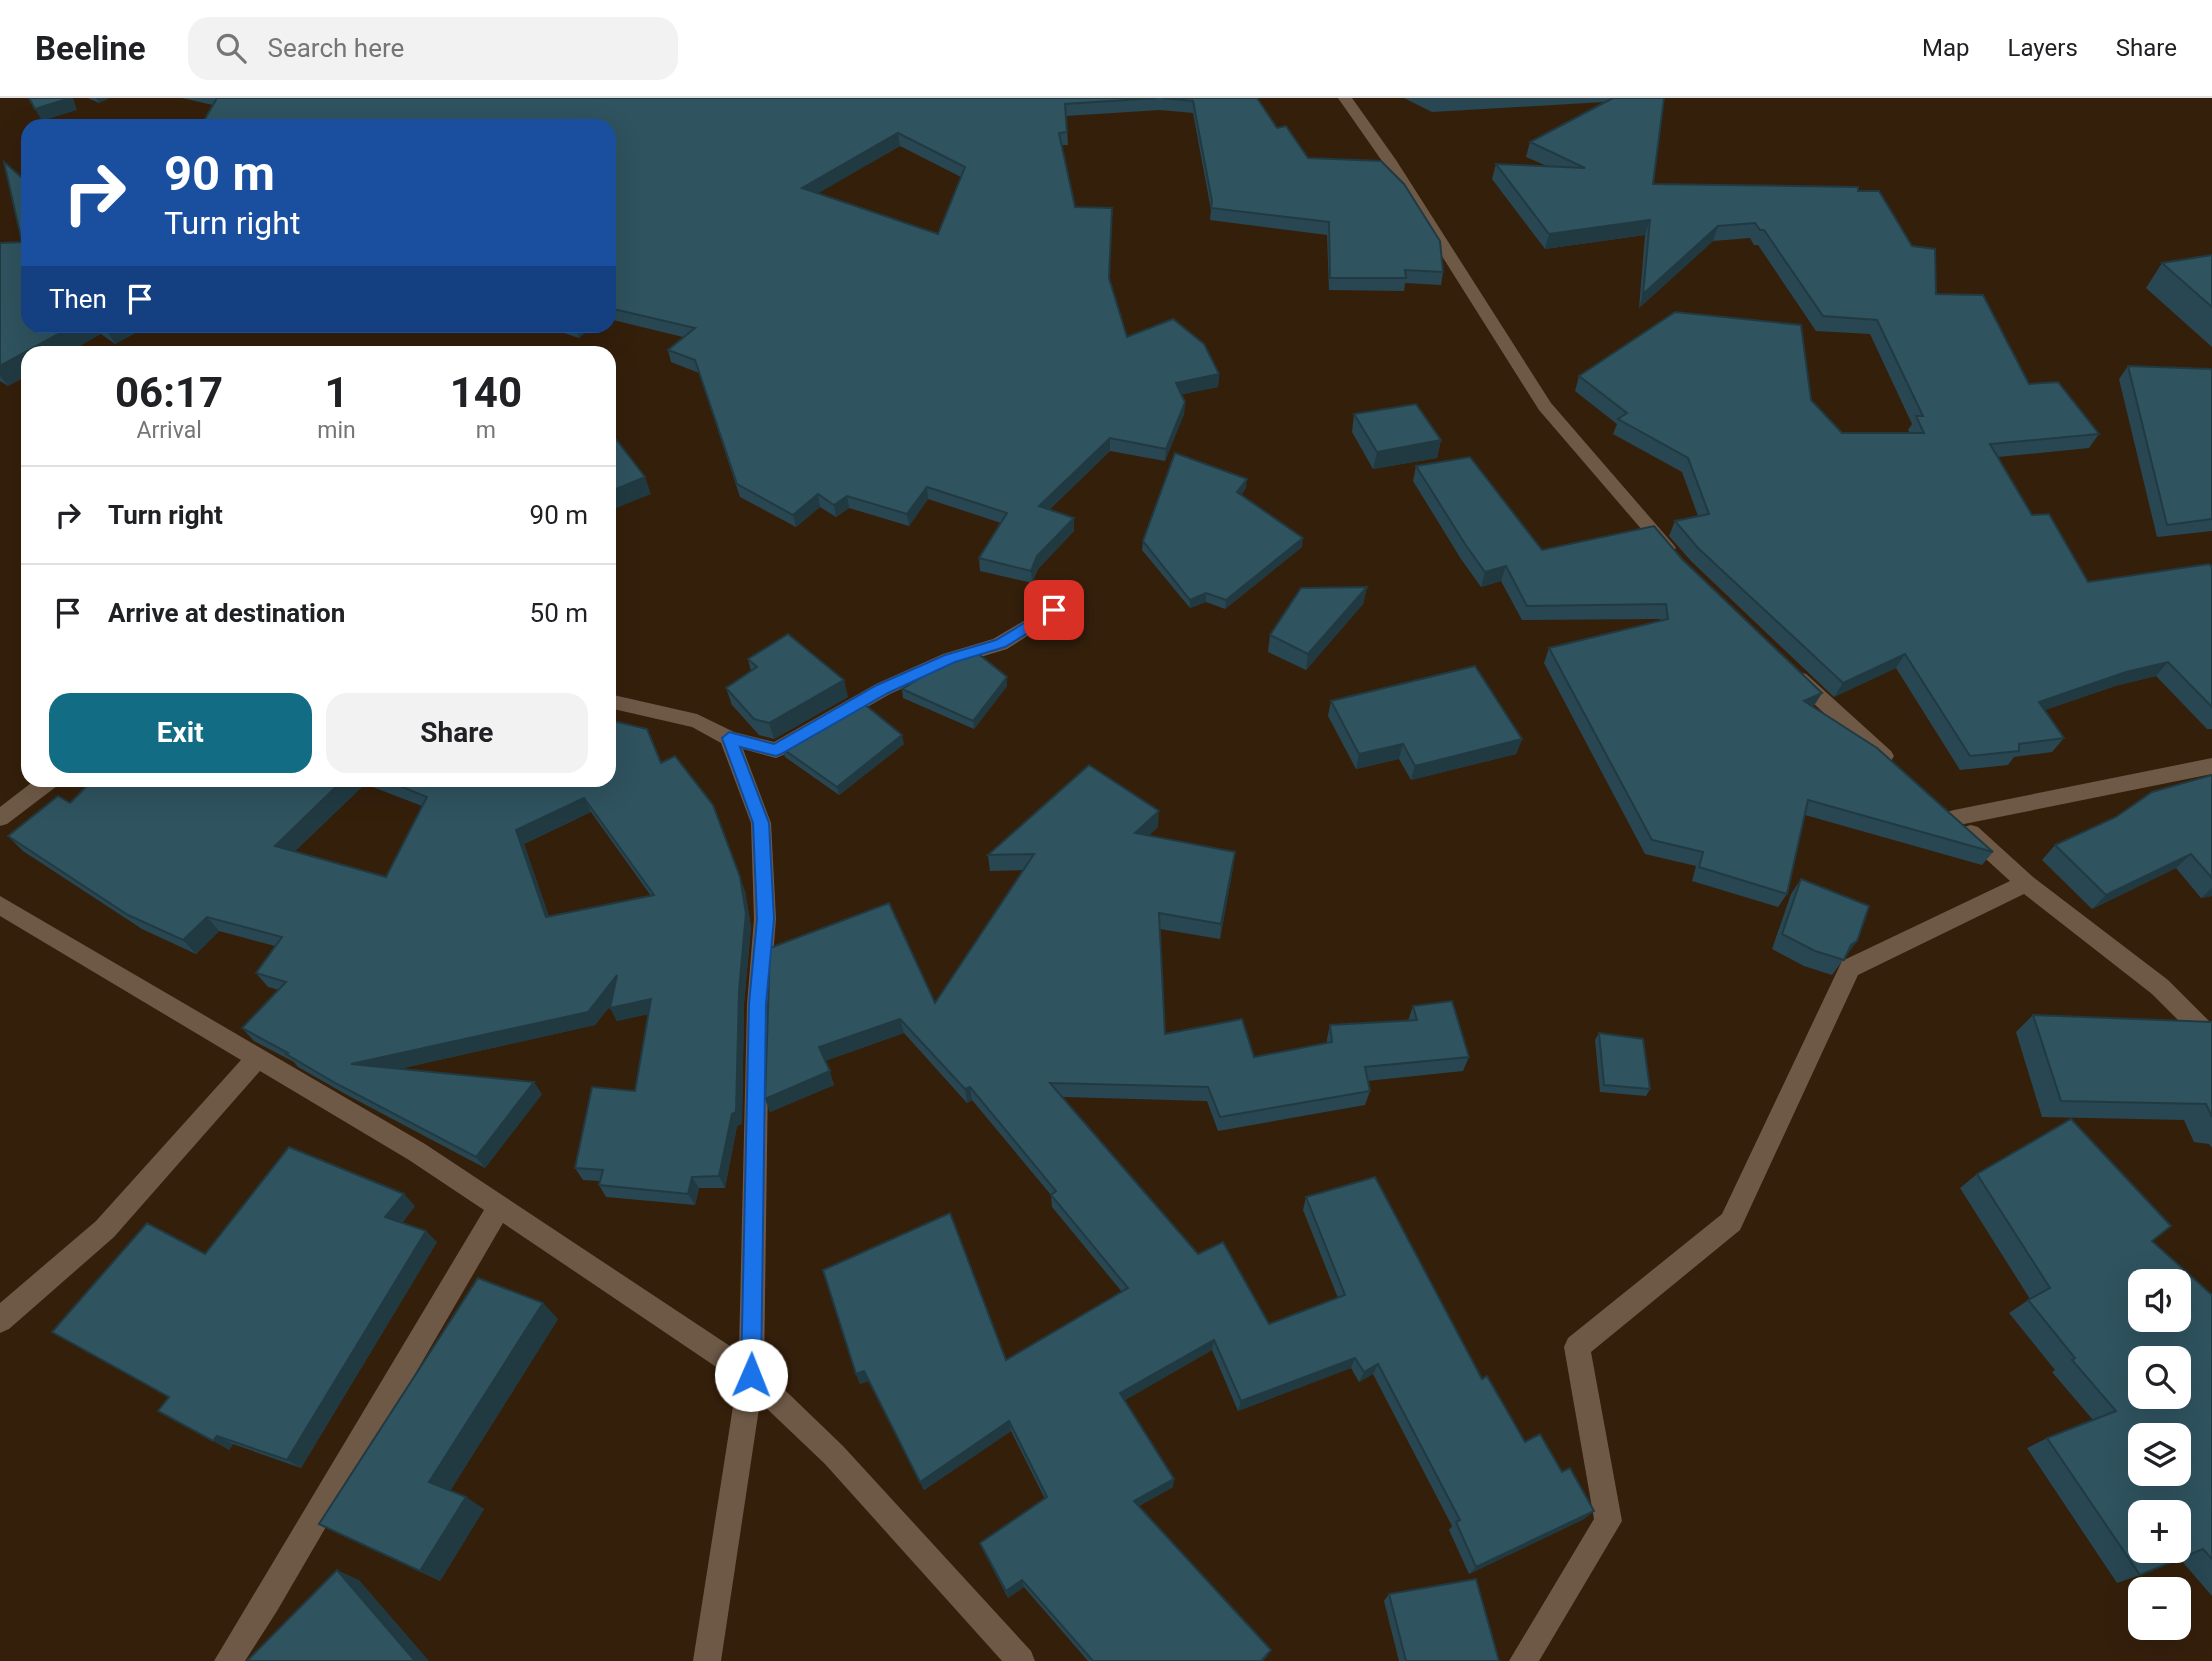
<!DOCTYPE html>
<meta charset="utf-8">
<style>
body{margin:0;font-family:Roboto,sans-serif;background:#f2f2f2;color:#202124;height:100vh;display:flex;flex-direction:column;font-size:26px;white-space:nowrap}
*{box-sizing:border-box;margin:0}
p{font-size:23px;color:#757577}
.icon{flex:none;width:38px;height:38px;fill:none;stroke:currentColor;stroke-width:2;stroke-linecap:round;stroke-linejoin:round}
.map{position:relative;flex:1;overflow:hidden}
.drawer{position:absolute;left:21px;top:248px;width:595px;height:441px;display:flex;flex-direction:column;background:#fff;border-radius:21px;box-shadow:0 7px 28px #0002}
.drawer>*{flex:none}
.guide{position:absolute;left:21px;top:21px;width:595px;height:214px;border-radius:21px;box-shadow:0 7px 28px #0002;background:#1a4fa0;color:#fff;overflow:hidden}
.buttons{position:absolute;left:2128px;top:1171px;display:grid;gap:14px}
.buttons a{display:grid;place-items:center;width:63px;height:63px;border-radius:14px;background:#fff;box-shadow:0 7px 28px #0002;font-size:35px}
.pin{position:absolute;display:grid;place-items:center;width:60px;height:60px;color:#fff;margin:-30px;border-radius:14px;box-shadow:0 4px 10px #0006}
.me{position:absolute;width:77px;margin:-38px;rotate:1deg;stroke-linejoin:round;filter:drop-shadow(0 0 5px #0008)}
.turn{display:flex;align-items:center;gap:24px;height:147px;padding:0 28px;font-size:32px}
.turn .icon{width:91px;height:91px;stroke-width:2.5}
.turn b{display:block;font-size:49px;line-height:60px}
.then{display:flex;align-items:center;height:66px;padding:0 28px;background:#0003;gap:14px;font-size:26px}
.eta{display:flex;justify-content:space-evenly;align-items:center;height:119px;text-align:center}
.eta b{font-size:42px;font-weight:700;line-height:49px}
.cta{display:flex;gap:14px;margin-top:auto;padding:14px 28px}
.cta a{flex:1;height:80px;border-radius:21px;background:#126d84;color:#fff;font-size:28px;font-weight:700;line-height:80px;text-align:center}
.cta a+a{background:#f2f2f2;color:#202124}
ul{padding:0;list-style:none}
li{display:flex;align-items:center;gap:21px;height:98px;padding:0 28px;border-top:2px solid #e0e0e0}
li div{flex:1}
li b{display:block;font-size:26px}
li em{font-style:normal}
header{display:flex;align-items:center;gap:42px;box-sizing:border-box;height:98px;padding:0 35px;background:#fff;border-bottom:2px solid #e0e0e0}
header strong{font-size:33px}
nav{display:flex;gap:38px;margin-inline-start:auto;font-size:24px}
.search{width:490px;height:63px;background:#f2f2f2;display:flex;align-items:center;gap:18px;box-sizing:border-box;padding:0 24px;border-radius:21px;color:#757577;font-size:26px}
.map>svg:first-child{display:block}
</style>
<header>
<strong>Beeline</strong>
<div class="search"><svg class="icon" aria-label="search" viewBox="0 0 24 24"><circle cx="10" cy="10" r="6"/><path d="M15 15l6 6"/></svg>Search here</div>
<nav><a>Map</a><a>Layers</a><a>Share</a></nav>
</header>
<div class="map">
<svg width="2212" height="1563" viewBox="0 0 2212 1563">
<rect width="100%" height="100%" fill="#341f0b"/>
<g fill="none" stroke-linecap="round" stroke-linejoin="round">
<!-- street -->
<g fill="#6e5947" fill-rule="evenodd">
<polygon points="1338,0 1352,0 1396,62 1551,305 1673,446 1676,450 1673,454 1661,454 1539,312 1382,63"/>
<polygon points="1054,505 1060,507 1063,512 1060,517 1007,551 957,566 890,596 783,657 776,660 743,651 771,725 776,821 769,906 764,1272 843,1348 1031,1553 1035,1563 1002,1563 825,1366 760,1304 721,1563 693,1563 737,1283 503,1125 277,1513 245,1563 214,1563 484,1112 409,1062 260,973 114,1139 9,1231 0,1235 0,1205 96,1123 241,962 0,818 0,798 425,1046 739,1254 747,906 754,821 751,725 721,645 692,629 609,610 609,596 697,616 734,634 774,644 876,586 943,556 993,541"/>
<polygon points="1799,574 1806,576 1891,653 1894,658 1891,663 1884,666 1877,663 1792,586 1789,581 1792,576"/>
<polygon points="2212,660 2212,676 1954,728 1947,726 1944,720 1947,714 1954,712"/>
<polygon points="35,682 60,682 57,688 7,726 0,728 0,709"/>
<polygon points="1971,727 1978,729 2033,779 2168,882 2212,926 2212,951 2204,948 2152,896 2024,796 1858,877 1740,1132 1591,1254 1622,1423 1539,1563 1509,1563 1594,1421 1564,1249 1568,1240 1722,1116 1842,863 2010,783 1964,741 1961,735 1964,729"/>
</g>
</g>
<!-- wall -->
<g fill="#284752" fill-rule="evenodd">
<polygon points="88,0 109,0 99,5"/>
<path d="M182,0H1257L1277,30L1308,60L1443,174L1441,187L1405,185L1404,193L1329,192L1327,137L1210,122L1211,112L1193,15L1160,12L1066,18L1068,47H1062L1075,109L1112,122L1109,181L1127,239L1219,276L1218,289L1181,296L1185,304L1184,316L1165,363L1110,353L1049,412L1074,420V433L1038,471L1032,485L980,473L979,460L1001,425L928,401L909,428L849,410L836,419L820,409L796,429L740,399L699,275L671,264L668,252L683,239L609,221V28L213,7ZM900,48L961,79L938,136L817,95Z"/>
<polygon points="1404,0 1611,0 1653,86 1858,93 1936,196 2029,286 2099,336 2089,350 1998,359 2032,417 2088,484 2212,469 2212,631 2207,631 2156,578 2115,588 2045,612 2064,640 2052,654 2014,659 2008,667 1960,672 1896,570 1834,599 1692,464 1669,438 1675,423 1698,418 1682,374 1613,336 1617,326 1575,293 1579,278 1811,302 1842,335 1910,335 1908,332 1912,326 1870,236 1816,233 1758,147 1754,147 1750,140 1713,143 1639,210 1645,137 1545,151 1492,81 1496,66 1547,68 1526,59 1530,44 1604,4 1432,14"/>
<polygon points="28,85 28,228 148,228 115,246 101,236 28,256 28,277 8,288 0,283 0,145 22,144"/>
<polygon points="2212,157 2212,249 2146,190 2162,165"/>
<polygon points="543,228 593,228 579,240"/>
<polygon points="2128,268 2212,271 2212,433 2157,439 2119,281"/>
<polygon points="1354,316 1441,342 1437,360 1373,371 1352,334"/>
<polygon points="1416,368 1542,452 1682,461 1822,595 1813,609 1993,754 1982,767 1805,717 1787,796 1778,809 1692,783 1696,768 1645,756 1544,565 1549,550 1660,523 1660,521 1522,522 1501,483 1481,489 1461,461 1413,383"/>
<polygon points="1246,390 1241,397 1302,449 1225,511 1206,504 1190,510 1142,452 1143,443"/>
<polygon points="1367,489 1363,506 1306,572 1268,554 1270,537"/>
<polygon points="748,561 848,599 774,641 759,637 732,607 726,590 751,573"/>
<polygon points="1007,579 1007,588 974,631 903,600 902,591"/>
<polygon points="1331,603 1522,641 1516,656 1411,682 1399,661 1356,671 1328,618"/>
<polygon points="904,646 839,697 785,659 783,651"/>
<path d="M661,665L745,793L751,829L744,906L742,1026L737,1028L725,1090H699L695,1107L606,1099L599,1087L600,1083L583,1082L575,1070L635,993L648,916L617,923L610,908L595,927L399,971L542,996L485,1070L349,998L298,969L294,964L254,943L242,930L279,892L268,889L256,875L275,848L219,833L196,856L142,831L23,753L8,738L70,705L93,682H609ZM365,686L422,708L386,779L295,753ZM591,714L651,798L549,819L524,746Z"/>
<polygon points="2212,677 2212,798 2201,800 2176,770 2092,811 2042,762 2055,747"/>
<polygon points="1158,729 1148,737 1233,770 1220,841 1160,831 1165,936 1254,959 1327,945 1327,941 1330,927 1408,923 1413,908 1469,959 1463,973 1367,983 1370,993 1365,1007 1218,1033 1207,1003 1062,999 1198,1156 1269,1226 1338,1200 1303,1112 1306,1099 1482,1281 1525,1344 1562,1374 1594,1413 1584,1421 1469,1476 1449,1432 1452,1428 1373,1276 1359,1284 1351,1270 1238,1313 1212,1252 1125,1302 1173,1389 1139,1408 1268,1557 1263,1563 1088,1563 1024,1489 1008,1500 983,1452 980,1445 1045,1401 1011,1333 924,1392 869,1283 860,1286 856,1276 1006,1262 1122,1194 1052,1109 1051,1097 972,1002 967,1005 904,935 825,963 834,987 770,1014 765,1001 770,850 935,905 1024,772 990,773 988,757"/>
<polygon points="1801,781 1857,843 1832,877 1804,868 1772,851 1791,796"/>
<polygon points="2033,917 2212,924 2212,1050 2209,1046 2194,1044 2184,1022 2042,1019 2016,934"/>
<polygon points="1599,935 1650,991 1646,998 1600,994 1595,942"/>
<polygon points="1977,1076 2152,1143 2212,1197 2212,1498 2180,1461 2140,1477 2117,1485 2027,1350 2047,1340 2093,1322 2052,1274 2055,1272 2009,1215 2030,1201 1960,1090"/>
<polygon points="415,1108 402,1125 437,1144 301,1370 233,1346 229,1352 169,1299 205,1156"/>
<polygon points="558,1221 450,1393 484,1411 440,1483 319,1426"/>
<polygon points="1389,1496 1499,1563 1399,1563 1384,1503"/>
</g>
<!-- shaded-wall -->
<g fill="#213a42">
<polygon points="70,0 73,0 77,12 42,23 35,11"/>
<polygon points="96,0 109,0 99,5"/>
<polygon points="898,35 900,48 805,103 802,90"/>
<polygon points="1650,122 1645,137 1545,151 1549,136"/>
<polygon points="1718,128 1713,143 1639,210 1643,196"/>
<polygon points="73,228 96,228 101,236 66,256 28,256 28,277 8,288 0,278 0,268"/>
<polygon points="104,228 148,228 115,246"/>
<polygon points="575,228 593,228 579,240"/>
<polygon points="1219,276 1218,289 1175,298 1176,285"/>
<polygon points="1185,304 1184,316 1165,363 1166,351"/>
<polygon points="1110,340 1110,353 1040,420 1039,408"/>
<polygon points="1441,342 1437,360 1373,371 1377,354"/>
<polygon points="645,379 651,396 609,413 609,394"/>
<polygon points="1247,381 1246,390 1236,403 1237,394"/>
<polygon points="927,389 928,401 909,428 907,416"/>
<polygon points="818,396 820,409 796,429 793,417"/>
<polygon points="847,398 849,410 836,419 834,407"/>
<polygon points="1074,420 1074,433 1038,471 1032,485 1031,473 1037,458"/>
<polygon points="1303,440 1302,449 1225,511 1226,502"/>
<polygon points="1506,468 1501,483 1481,489 1485,474"/>
<polygon points="1367,489 1363,506 1306,572 1308,556"/>
<polygon points="1206,495 1206,504 1190,510 1190,502"/>
<polygon points="1905,556 1896,570 1834,599 1843,585"/>
<polygon points="2168,564 2156,578 2115,588 2028,618 2039,604 2126,574"/>
<polygon points="1007,579 1007,588 974,631 973,623"/>
<polygon points="844,582 848,599 774,641 769,625"/>
<polygon points="1822,595 1813,609 1804,603"/>
<polygon points="902,637 904,646 839,697 837,689"/>
<polygon points="1522,641 1516,656 1411,682 1415,668"/>
<polygon points="1403,646 1399,661 1356,671 1359,656"/>
<polygon points="343,682 363,682 365,686 286,762 275,748"/>
<polygon points="584,700 591,714 524,746 554,833 546,819 516,732"/>
<polygon points="1159,713 1158,729 1135,751 1135,735"/>
<polygon points="1235,754 1233,770 1220,841 1221,826"/>
<polygon points="2191,756 2176,770 2092,811 2106,797"/>
<polygon points="740,779 745,793 751,829 744,906 742,1026 737,1028 725,1090 719,1078 739,893"/>
<polygon points="2212,790 2212,798 2201,800"/>
<polygon points="207,819 219,833 196,856 183,842"/>
<polygon points="1857,843 1846,858 1840,862 1851,847"/>
<polygon points="617,877 623,891 595,927 362,979 351,966"/>
<polygon points="651,901 658,914 617,923 610,910"/>
<polygon points="900,921 904,935 824,963 819,949"/>
<polygon points="830,973 834,987 770,1014 765,1001"/>
<polygon points="534,984 542,996 485,1070 476,1059"/>
<polygon points="970,989 972,1002 967,1005 965,991"/>
<polygon points="692,1079 699,1090 695,1107 688,1096"/>
<polygon points="404,1096 415,1108 397,1131 385,1119"/>
<polygon points="426,1133 437,1144 301,1370 287,1362"/>
<polygon points="543,1205 558,1221 448,1396 429,1384"/>
<polygon points="1214,1242 1212,1252 1120,1305 1120,1295"/>
<polygon points="1355,1260 1351,1270 1238,1313 1241,1303"/>
<polygon points="1378,1266 1373,1276 1359,1284 1364,1274"/>
<polygon points="864,1273 869,1283 860,1286 856,1276"/>
<polygon points="1009,1323 1011,1333 924,1392 920,1384"/>
<polygon points="217,1338 233,1346 229,1352 213,1343"/>
<polygon points="1174,1381 1173,1389 1134,1411 1134,1403"/>
<polygon points="466,1399 484,1411 440,1483 420,1473"/>
<polygon points="1594,1413 1584,1421 1469,1476 1476,1469"/>
<polygon points="337,1472 359,1482 429,1563 415,1563"/>
<polygon points="1022,1482 1024,1489 1008,1500 1006,1493"/>
</g>
<!-- building -->
<g fill="#2f535f" stroke="#213a42" stroke-width="2" fill-rule="evenodd">
<polygon points="29,0 70,0 35,11"/>
<path d="M217,0H1157L1065,6L1067,34L1059,35L1075,109L1112,110L1109,180L1127,239L1173,221L1204,246L1219,276L1176,285L1185,304L1166,351L1110,340L1039,408L1074,420L1037,458L1031,473L979,460L1007,415L927,389L907,416L847,398L834,407L818,396L793,417L737,386L695,262L668,252L695,230L609,210V28H201ZM898,35L965,69L938,136L802,90Z"/>
<polygon points="1162,0 1257,0 1277,30 1286,28 1308,60 1381,63 1404,86 1440,143 1443,174 1405,172 1406,180 1330,180 1329,124 1211,110 1212,103 1193,3"/>
<polygon points="1613,0 1664,0 1653,86 1858,89 1858,93 1879,93 1912,148 1935,151 1936,196 1983,197 2029,286 2058,284 2099,336 1990,346 2032,417 2049,416 2088,484 2209,466 2212,469 2212,609 2168,564 2126,574 2039,604 2064,640 2019,646 2019,653 1970,658 1905,556 1843,585 1698,450 1675,423 1709,416 1688,360 1618,321 1627,315 1579,278 1675,214 1801,227 1811,302 1842,335 1924,335 1916,318 1923,318 1877,222 1823,218 1764,132 1760,132 1755,125 1718,128 1643,196 1650,122 1549,136 1496,66 1585,70 1530,44"/>
<polygon points="4,64 28,85 28,228 73,228 0,268 0,145 22,144"/>
<polygon points="2212,157 2212,209 2162,165"/>
<polygon points="2128,268 2212,271 2212,421 2167,427"/>
<polygon points="1416,306 1441,342 1377,354 1354,316"/>
<polygon points="615,340 645,379 609,394 609,342"/>
<polygon points="1175,355 1247,381 1237,394 1303,440 1226,502 1206,495 1190,502 1143,443"/>
<polygon points="1470,359 1542,452 1654,428 1682,461 1822,595 1804,603 1877,650 1993,754 1808,702 1787,796 1699,769 1703,754 1652,742 1549,550 1668,521 1666,506 1527,508 1506,468 1485,474 1465,446 1416,368"/>
<polygon points="1367,489 1308,556 1270,537 1301,490"/>
<polygon points="788,536 844,582 769,625 754,621 726,590 757,569 748,561"/>
<polygon points="976,554 1007,579 973,623 902,591 943,566"/>
<polygon points="1475,568 1522,641 1415,668 1403,646 1359,656 1331,603"/>
<polygon points="863,605 902,637 837,689 783,651"/>
<path d="M609,622L647,631L661,665L675,658L713,707L740,779L746,815L739,893L736,1014L732,1016L719,1078L692,1079L688,1096L599,1087L603,1072L575,1070L592,989L635,993L651,901L610,910L617,877L588,914L351,966L534,984L476,1059L337,986L286,956L288,955L242,930L286,884L256,875L282,839L207,819L183,842L128,817L8,738L58,698L70,705L93,682H343L275,748L386,779L427,699L385,682H609ZM584,700L654,797L546,819L516,732Z"/>
<polygon points="1089,667 1159,713 1135,735 1235,754 1221,826 1159,815 1165,936 1242,921 1254,959 1332,944 1330,927 1417,922 1413,908 1452,903 1469,959 1365,969 1370,993 1220,1019 1208,989 1050,985 1198,1156 1223,1144 1269,1226 1345,1197 1306,1099 1375,1079 1482,1281 1487,1278 1525,1344 1540,1336 1562,1374 1570,1370 1594,1413 1476,1469 1456,1424 1460,1422 1378,1266 1364,1274 1355,1260 1241,1303 1214,1242 1120,1295 1174,1381 1134,1403 1271,1552 1261,1563 1093,1563 1022,1482 1006,1493 980,1445 1047,1399 1009,1323 920,1384 864,1273 856,1276 823,1172 950,1115 1006,1262 1128,1190 1051,1097 1056,1093 970,989 965,991 900,921 819,949 830,973 765,1001 770,850 889,805 935,905 1034,756 988,757"/>
<polygon points="2212,677 2212,780 2191,756 2106,797 2055,747 2116,719 2152,694"/>
<polygon points="1801,781 1869,808 1857,843 1851,847 1844,862 1815,853 1782,836"/>
<polygon points="2033,917 2212,924 2212,1019 2206,1006 2061,1003"/>
<polygon points="1599,935 1643,941 1650,991 1604,987"/>
<path d="M2071,1021L2171,1128L2152,1143L2212,1197V1461L2203,1451L2140,1477L2047,1340L2116,1313L2072,1262L2075,1260L2028,1202L2050,1190L1977,1076ZM2140,1183H2179V1222H2140ZM2140,1260H2179V1298H2140ZM2140,1337H2179V1376H2140ZM2140,1414H2179V1452H2140Z"/>
<polygon points="289,1049 404,1096 385,1119 426,1133 287,1362 217,1338 213,1343 158,1313 169,1299 52,1234 147,1125 205,1156"/>
<polygon points="478,1180 543,1205 429,1384 466,1399 420,1473 319,1426"/>
<polygon points="337,1472 415,1563 247,1563"/>
<polygon points="1476,1481 1499,1563 1406,1563 1389,1496"/>
</g>
<!-- route -->
<polygon fill="#1a73e8" stroke="#114b97" stroke-width="2" points="1054,507 1061,512 1059,516 1005,549 955,564 888,595 781,656 776,658 740,649 769,725 774,821 766,906 761,1277 758,1284 751,1287 744,1284 741,1277 749,906 757,821 753,725 722,640 729,634 774,646 877,587 945,557 996,542"/>
</svg>
<div class="buttons">
<a><svg class="icon" aria-label="sound" viewBox="0 0 24 24"><path d="M4 9h4l5-4v14l-5-4H4zM17 9q2 3 0 6"/></svg></a>
<a><svg class="icon" aria-label="search" viewBox="0 0 24 24"><circle cx="10" cy="10" r="6"/><path d="M15 15l6 6"/></svg></a>
<a><svg class="icon" aria-label="layers" viewBox="0 0 24 24"><path d="M12 4l9 5-9 5-9-5zM3 14l9 5 9-5"/></svg></a>
<a>+</a>
<a>−</a>
</div>
<div class="pin" style="left:1054px;top:512px;background:#d93025"><svg class="icon" aria-label="arrive" viewBox="0 0 24 24"><path d="M6 21V4h12l-3 4 3 4H6"/></svg></div>
<svg class="me" style="left:751px;top:1277px" viewBox="-20 -20 40 40"><circle r="19" fill="#fff"/><path d="M0-13L10 11 0 6-10 11z" fill="#1a73e8"/></svg>
<div class="guide">
<div class="turn"><svg class="icon" aria-label="right" viewBox="0 0 24 24"><path d="M7 20v-9h11M14 6l5 5-5 5"/></svg><div><b>90 m</b>Turn right</div></div>
<div class="then">Then<svg class="icon" aria-label="arrive" viewBox="0 0 24 24"><path d="M6 21V4h12l-3 4 3 4H6"/></svg></div>
</div>
<section class="drawer">
<div class="eta">
<div><b>06:17</b><p>Arrival</p></div>
<div><b>1</b><p>min</p></div>
<div><b>140</b><p>m</p></div>
</div>
<ul>
<li><svg class="icon" aria-label="right" viewBox="0 0 24 24"><path d="M7 20v-9h11M14 6l5 5-5 5"/></svg><div><b>Turn right</b></div><em>90 m</em></li>
<li><svg class="icon" aria-label="arrive" viewBox="0 0 24 24"><path d="M6 21V4h12l-3 4 3 4H6"/></svg><div><b>Arrive at destination</b></div><em>50 m</em></li>
</ul>
<div class="cta"><a>Exit</a><a>Share</a></div>
</section>
</div>
